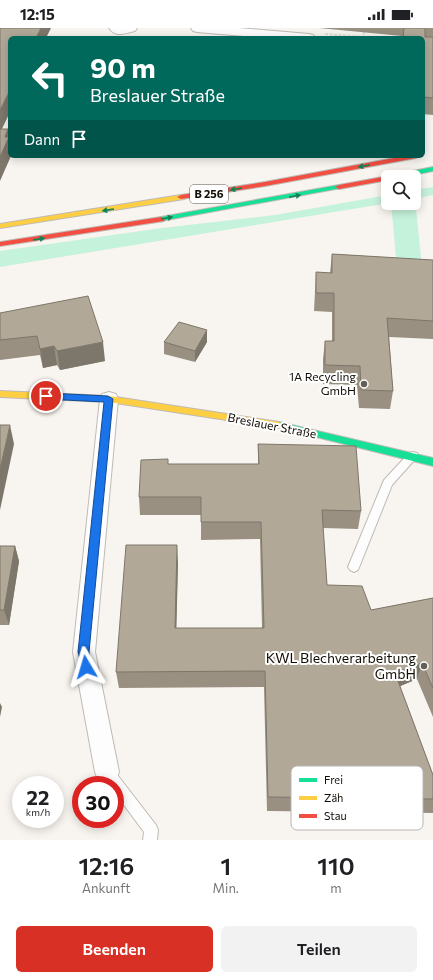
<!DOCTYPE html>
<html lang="de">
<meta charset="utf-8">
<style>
body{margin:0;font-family:Commissioner,sans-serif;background:#f2f2f2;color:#202124;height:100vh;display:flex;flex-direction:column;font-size:15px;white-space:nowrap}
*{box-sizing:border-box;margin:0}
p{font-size:13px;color:#757577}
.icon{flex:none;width:22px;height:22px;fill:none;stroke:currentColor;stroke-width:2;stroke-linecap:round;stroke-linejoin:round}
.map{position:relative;height:812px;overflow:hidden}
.panel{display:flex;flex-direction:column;background:#fff;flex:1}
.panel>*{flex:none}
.top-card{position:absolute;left:8px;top:8px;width:417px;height:122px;border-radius:6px;box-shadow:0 2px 10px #0003;background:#00695c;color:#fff;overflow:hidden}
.fabs{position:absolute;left:381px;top:142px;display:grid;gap:8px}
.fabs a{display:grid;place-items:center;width:40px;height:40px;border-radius:6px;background:#fff;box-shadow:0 2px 10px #0003;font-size:20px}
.speed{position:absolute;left:12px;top:748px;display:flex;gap:8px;font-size:20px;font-weight:700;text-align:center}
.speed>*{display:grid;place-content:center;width:52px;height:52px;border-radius:50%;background:#fff;box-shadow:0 2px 10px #0003;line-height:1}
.speed small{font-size:10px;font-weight:400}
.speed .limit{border:6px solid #d22;background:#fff;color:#111}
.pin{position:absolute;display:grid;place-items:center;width:34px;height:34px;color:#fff;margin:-17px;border:2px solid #fff;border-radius:50%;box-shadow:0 1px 4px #0007}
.me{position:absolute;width:44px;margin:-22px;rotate:353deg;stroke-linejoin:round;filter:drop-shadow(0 0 3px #0008)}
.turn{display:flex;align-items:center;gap:14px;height:84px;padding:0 16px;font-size:18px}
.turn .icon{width:52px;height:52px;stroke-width:2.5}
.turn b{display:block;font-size:28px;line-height:34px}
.then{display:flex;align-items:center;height:38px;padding:0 16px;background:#0003;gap:8px;font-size:15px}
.eta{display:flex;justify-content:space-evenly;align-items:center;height:68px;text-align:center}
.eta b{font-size:24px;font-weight:600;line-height:28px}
.primary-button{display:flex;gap:8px;margin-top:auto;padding:8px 16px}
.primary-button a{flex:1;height:46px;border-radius:6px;background:#d93025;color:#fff;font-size:16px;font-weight:600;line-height:46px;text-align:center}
.primary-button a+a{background:#f2f2f2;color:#202124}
.status{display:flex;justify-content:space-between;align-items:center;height:28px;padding:0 20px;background:#fff;direction:ltr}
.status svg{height:11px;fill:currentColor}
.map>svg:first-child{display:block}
</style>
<div class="status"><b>12:15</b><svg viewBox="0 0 49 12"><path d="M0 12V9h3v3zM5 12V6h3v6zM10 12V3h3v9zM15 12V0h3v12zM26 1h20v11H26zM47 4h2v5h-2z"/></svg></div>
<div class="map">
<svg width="433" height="812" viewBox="0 0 433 812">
<rect width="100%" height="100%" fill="#f8f4ef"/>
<!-- green -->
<g fill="#c5f2db">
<polygon points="433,159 433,167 415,171 422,239 397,240 391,175 414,175 414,162"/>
<polygon points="388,167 388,175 389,175 0,239 0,223 162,200 275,187"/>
</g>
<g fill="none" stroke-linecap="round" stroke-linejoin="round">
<!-- lane casing -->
<g stroke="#bfbab4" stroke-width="2">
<g id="lane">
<polygon points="413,424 417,425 418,428 392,457 358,542 354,544 350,542 348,539 384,452 409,425"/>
<polygon points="107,738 112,740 156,797 158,802 157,812 143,812 144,804 115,765 115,757 109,757 100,744 102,740"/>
</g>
</g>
<!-- street casing -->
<g stroke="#bfbab4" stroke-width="2">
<g id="street">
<path d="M109,0H137L135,3C125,5 116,10 109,0Z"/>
<polygon points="191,0 238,0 309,6 313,7 315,10 268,10 197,4 193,3"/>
<polygon points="109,364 116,366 118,371 95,624 119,744 116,752 107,756 98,752 95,744 73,624 100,371 102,366"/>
</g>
</g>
<!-- fast casing -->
<g stroke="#bfbab4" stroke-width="2">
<g id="fast">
<polygon points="433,139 433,143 403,149 390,149 393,147"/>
<polygon points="339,157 343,159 341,160 161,193 157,191 161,189"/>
<polygon points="279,394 433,430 433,438 276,399 275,397"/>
</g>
</g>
<!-- slow casing -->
<g stroke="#bfbab4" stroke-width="2">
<g id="slow">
<polygon points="181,167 185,169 184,171 0,200 0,196"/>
<polygon points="0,363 109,368 279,394 283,397 279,400 109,374 0,369"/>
</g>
</g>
<!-- jam casing -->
<g stroke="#bfbab4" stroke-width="2">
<g id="jam">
<polygon points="405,128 419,128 416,130 265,158 181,171 177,169 181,167 265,154"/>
<polygon points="388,148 391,149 388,149 388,152 339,161 335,159 339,157"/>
<polygon points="161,189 165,191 164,193 0,218 0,214"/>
</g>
</g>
<!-- path -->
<polyline stroke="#dedddb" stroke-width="2" stroke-dasharray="3 1.5" stroke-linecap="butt" points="325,6 363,9 365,0"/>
<!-- lane -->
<use href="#lane" fill="#fefdfd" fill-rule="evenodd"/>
<!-- street -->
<use href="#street" fill="#fefdfd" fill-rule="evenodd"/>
<!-- fast -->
<use href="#fast" fill="#16e098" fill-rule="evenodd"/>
<!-- slow -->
<use href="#slow" fill="#ffcf43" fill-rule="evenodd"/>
<!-- jam -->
<use href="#jam" fill="#f24e42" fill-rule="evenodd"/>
</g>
<!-- wall -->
<g fill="#999082">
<polygon points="319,0 433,0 433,87 423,86 423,10"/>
<polygon points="332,226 433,232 433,311 389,309 393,363 390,381 359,380 357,357 323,356 323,331 325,313 332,313 332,284 314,283 315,263 316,244 330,245"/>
<polygon points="0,285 105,333 60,342 57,337 43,340 40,327 0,332"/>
<polygon points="207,302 207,314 195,334 164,326 164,314"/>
<polygon points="258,416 361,483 358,501 323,500 327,557 371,582 433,570 433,689 417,651 400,658 433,747 433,785 267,783 264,659 119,660 116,644 178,534 176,600 262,600 260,511 201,512 201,487 140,487 139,469 168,436 258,436"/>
<polygon points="0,518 15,518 19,533 9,597 0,597"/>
</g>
<!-- shaded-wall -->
<g fill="#7d766a">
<polygon points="41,0 51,0 46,10 36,10"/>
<polygon points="10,62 10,84 0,105 0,82"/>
<polygon points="8,101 10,113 10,128 11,128 0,153 0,129 5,109"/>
<polygon points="207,302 207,314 195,334 195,323"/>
<polygon points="103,314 105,333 60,342 57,323"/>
<polygon points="54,318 57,337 43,340 40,321"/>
<polygon points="10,397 14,416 0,482 0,441"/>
<polygon points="177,517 178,534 176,617 175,600"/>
<polygon points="15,518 19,533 9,597 4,582"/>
<polygon points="422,635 417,651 391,662 395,645"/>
<polygon points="0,675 2,679 0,689"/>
</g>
<!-- building -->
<g fill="#b2a897" stroke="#7d766a">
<polygon points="0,0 41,0 36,10 10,10 10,62 0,82"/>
<polygon points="404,0 425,0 425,9 433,9 433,70 423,69 423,10 403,10"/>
<polygon points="0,101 8,101 5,109 9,109 0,129"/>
<polygon points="332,226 433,232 433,293 387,290 393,363 361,362 360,338 325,337 325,313 334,313 334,265 316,265 316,244 332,245"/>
<polygon points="88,268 103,314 57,323 54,318 40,321 37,308 0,312 0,285"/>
<polygon points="179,294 207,302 195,323 164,314"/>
<polygon points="0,397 10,397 0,441"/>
<polygon points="258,416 356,418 361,483 322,482 327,557 362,558 371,582 433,570 433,660 422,635 395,645 433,747 433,771 268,769 265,643 116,644 126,517 177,517 175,600 264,600 261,494 201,494 201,469 139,469 141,432 168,431 168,436 259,436"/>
<polygon points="0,518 15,518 4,582 0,582"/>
</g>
<!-- one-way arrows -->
<defs><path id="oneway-solid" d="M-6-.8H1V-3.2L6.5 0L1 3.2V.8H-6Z"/></defs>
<g fill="#158156">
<use href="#oneway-solid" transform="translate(364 138) rotate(169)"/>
<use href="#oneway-solid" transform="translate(236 161) rotate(170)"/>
<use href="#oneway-solid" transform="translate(295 168) rotate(-11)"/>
<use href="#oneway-solid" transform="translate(108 182) rotate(171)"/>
<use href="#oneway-solid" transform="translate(167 190) rotate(-10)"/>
<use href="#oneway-solid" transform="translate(39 211) rotate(-8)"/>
</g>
<!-- route -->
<polygon fill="#1a73e8" stroke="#114b97" points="46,365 108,368 113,371 89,624 92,639 90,643 86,644 83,643 78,624 104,374 46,371 42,368"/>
<!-- markers -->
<g fill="#635e57" stroke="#fff" stroke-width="1.5">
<circle cx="364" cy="356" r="4"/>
<circle cx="424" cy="638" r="4"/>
</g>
<g text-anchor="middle" stroke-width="4" stroke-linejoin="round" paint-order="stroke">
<!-- shield labels -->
<rect fill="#fff" stroke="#5a5650" stroke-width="1" x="190" y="157" width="38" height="18" rx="3"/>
<g font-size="11" font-weight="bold" fill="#130d05">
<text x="209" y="170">B 256</text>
</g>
<!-- poi labels -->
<g font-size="12" fill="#130d05" stroke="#fff" text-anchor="end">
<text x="356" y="353">1A Recycling<tspan x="356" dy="14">GmbH</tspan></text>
</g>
<!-- street labels -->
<g font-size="12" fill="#130d05" stroke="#fff">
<text transform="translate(272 398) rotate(11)" y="4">Breslauer Straße</text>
</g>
<!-- near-poi labels -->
<g font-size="14" fill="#130d05" stroke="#fff" text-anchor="end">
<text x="416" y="635">KWL Blechverarbeitung<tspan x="416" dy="16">GmbH</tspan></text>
</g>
</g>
<!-- legend -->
<rect x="291" y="738" width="132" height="64" rx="6" fill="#fff" stroke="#b8b6b4" stroke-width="1"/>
<rect x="299" y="750" width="18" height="4" fill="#16e098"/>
<rect x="299" y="768" width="18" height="4" fill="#ffcf43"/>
<rect x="299" y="786" width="18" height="4" fill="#f24e42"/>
<g font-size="11" fill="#130d05">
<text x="324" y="756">Frei</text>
<text x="324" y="774">Zäh</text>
<text x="324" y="792">Stau</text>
</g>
</svg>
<div class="fabs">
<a><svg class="icon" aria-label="search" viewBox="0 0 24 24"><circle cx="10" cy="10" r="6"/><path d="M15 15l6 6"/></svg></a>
</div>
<div class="speed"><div>22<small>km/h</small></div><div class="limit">30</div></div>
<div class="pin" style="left:46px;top:368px;background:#d93025"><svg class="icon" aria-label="arrive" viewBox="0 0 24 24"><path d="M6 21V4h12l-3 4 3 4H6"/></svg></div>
<svg class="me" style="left:86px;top:639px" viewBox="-20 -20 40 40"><path d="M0-17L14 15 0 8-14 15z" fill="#1a73e8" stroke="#fff" stroke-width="4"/></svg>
<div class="top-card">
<div class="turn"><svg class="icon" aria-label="left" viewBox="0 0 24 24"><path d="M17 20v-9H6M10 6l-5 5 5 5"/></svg><div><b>90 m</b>Breslauer Straße</div></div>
<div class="then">Dann<svg class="icon" aria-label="arrive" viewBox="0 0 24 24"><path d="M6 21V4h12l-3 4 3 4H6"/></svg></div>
</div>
</div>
<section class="panel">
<div class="eta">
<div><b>12:16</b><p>Ankunft</p></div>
<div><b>1</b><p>Min.</p></div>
<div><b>110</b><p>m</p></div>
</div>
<div class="primary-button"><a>Beenden</a><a>Teilen</a></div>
</section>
